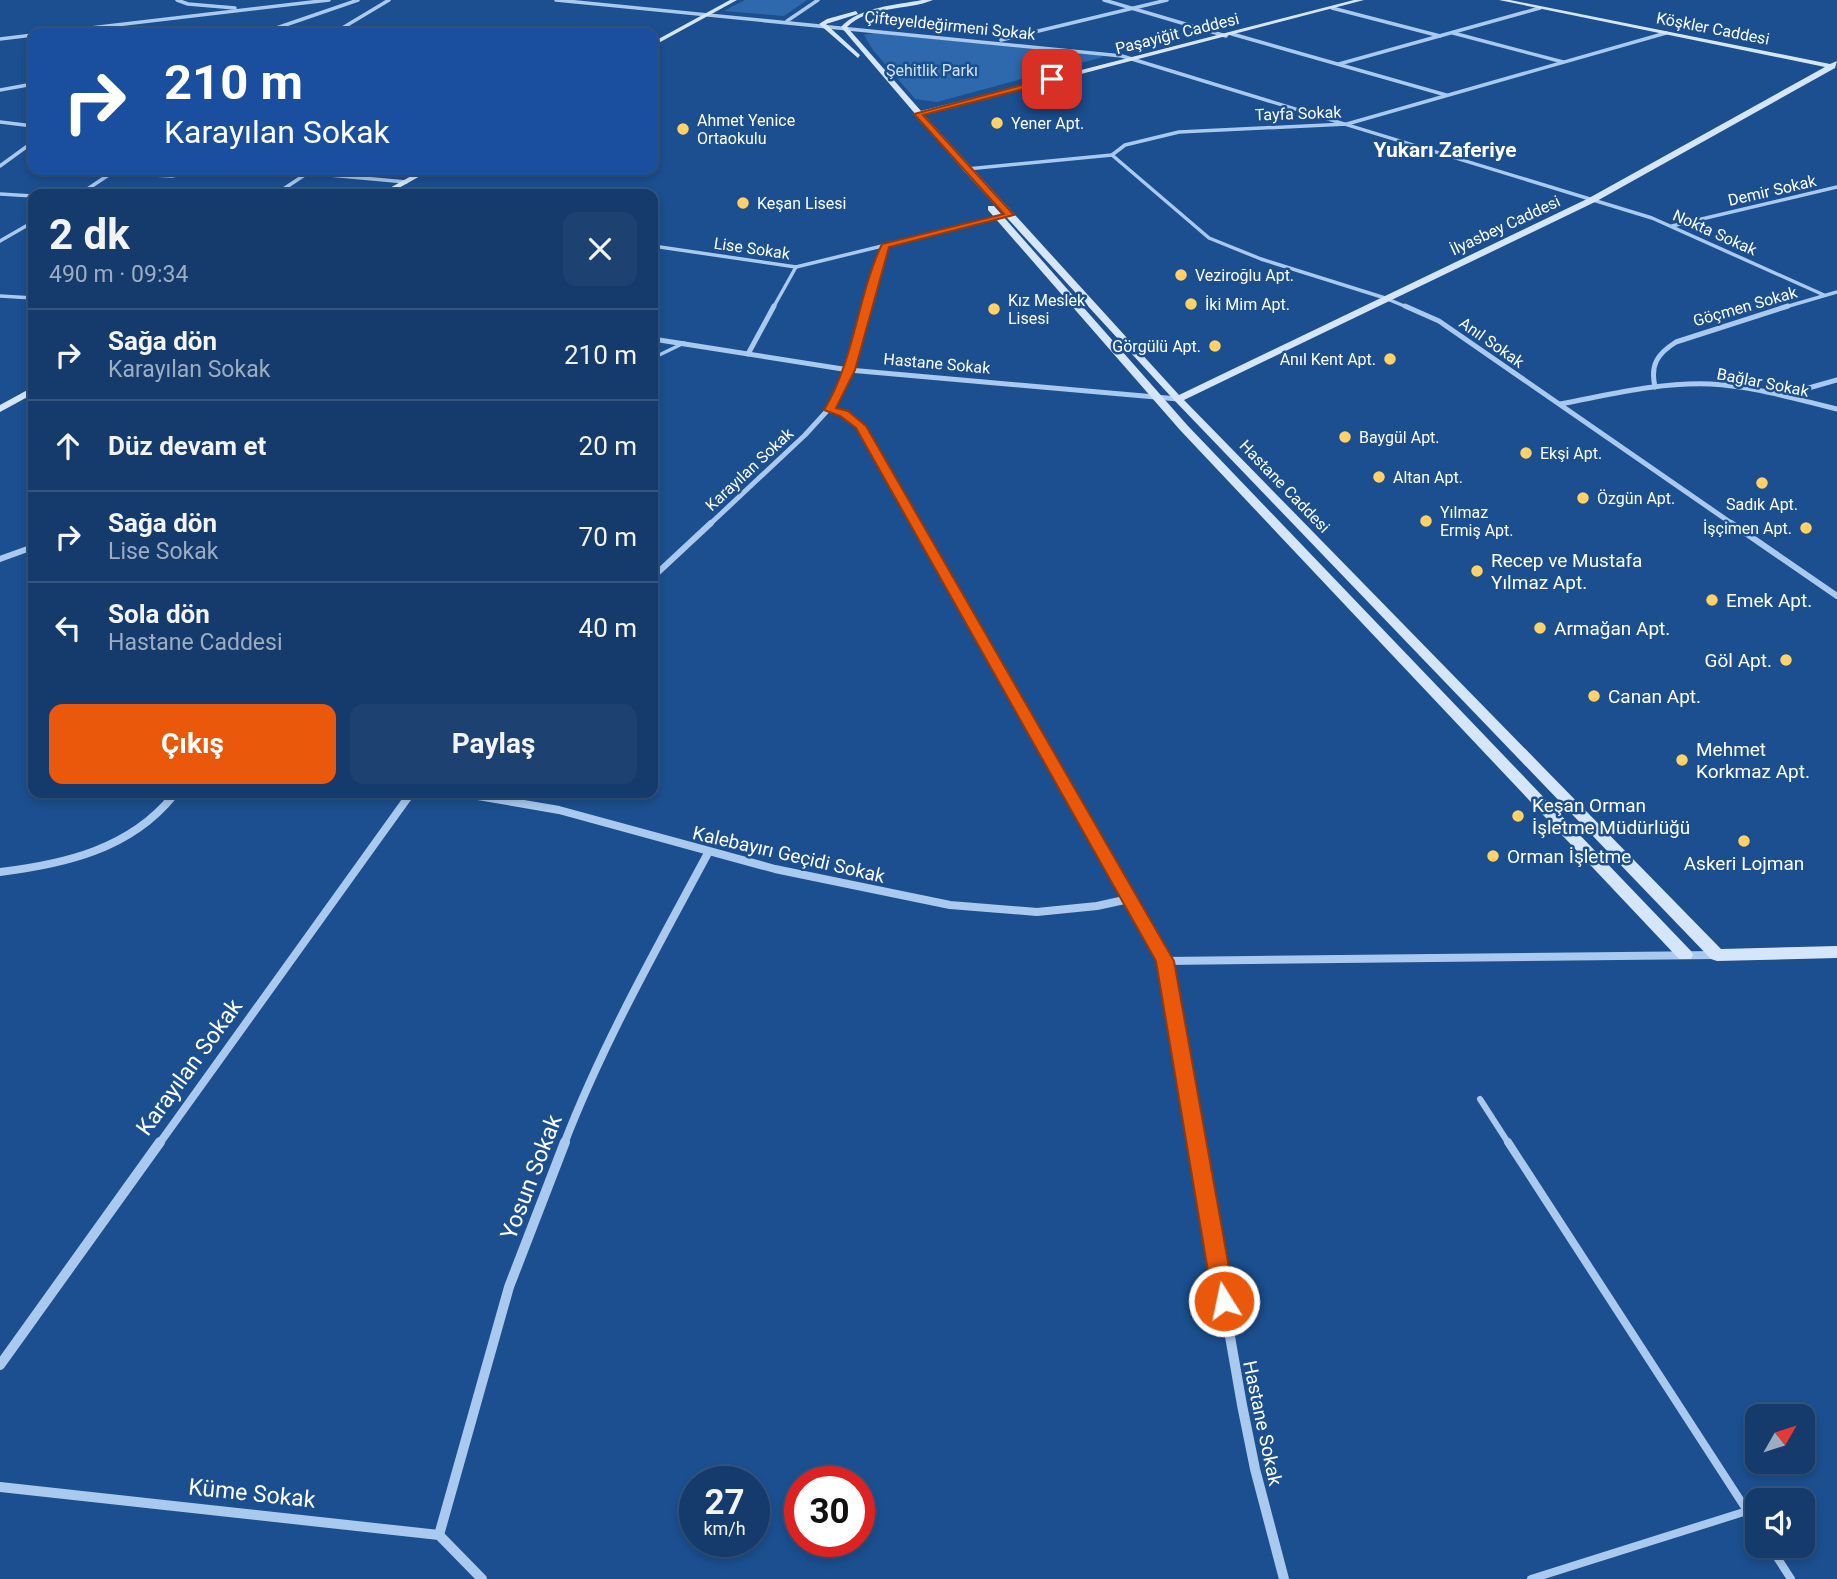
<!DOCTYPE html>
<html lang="tr">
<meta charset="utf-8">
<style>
body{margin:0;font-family:Roboto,sans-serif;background:#1d4271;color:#f1f3f6;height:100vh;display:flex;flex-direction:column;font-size:26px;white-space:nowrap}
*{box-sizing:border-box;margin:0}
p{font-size:23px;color:#9dadc1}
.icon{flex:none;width:38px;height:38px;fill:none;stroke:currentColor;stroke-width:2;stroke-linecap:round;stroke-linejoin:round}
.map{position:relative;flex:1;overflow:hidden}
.sheet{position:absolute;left:28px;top:189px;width:630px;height:609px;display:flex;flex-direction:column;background:#143b6b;border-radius:14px;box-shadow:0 4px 10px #0003,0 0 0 2px #33557e}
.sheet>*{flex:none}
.hud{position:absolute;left:28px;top:28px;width:630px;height:147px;border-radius:14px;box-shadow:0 4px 10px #0003,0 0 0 2px #33557e;background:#1a4fa0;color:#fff;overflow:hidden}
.needle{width:46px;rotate:51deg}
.buttons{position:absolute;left:1745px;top:1404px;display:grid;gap:14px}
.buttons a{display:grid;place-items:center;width:70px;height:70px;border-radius:14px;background:#143b6b;box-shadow:0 4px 10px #0003,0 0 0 2px #33557e;font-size:35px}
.speed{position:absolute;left:679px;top:1466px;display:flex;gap:14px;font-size:35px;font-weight:700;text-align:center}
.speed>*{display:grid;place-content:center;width:91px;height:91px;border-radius:50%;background:#143b6b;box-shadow:0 4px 10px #0003,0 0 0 2px #33557e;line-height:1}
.speed small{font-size:18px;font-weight:400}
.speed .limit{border:10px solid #d22;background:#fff;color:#111}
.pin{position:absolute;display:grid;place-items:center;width:60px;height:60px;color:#fff;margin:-30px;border-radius:14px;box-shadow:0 4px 10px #0006}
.me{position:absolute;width:77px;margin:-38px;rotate:350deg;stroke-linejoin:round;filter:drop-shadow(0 0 5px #0008)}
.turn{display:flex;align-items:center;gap:24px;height:147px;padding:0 21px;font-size:32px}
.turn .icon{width:91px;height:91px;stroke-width:2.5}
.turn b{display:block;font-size:49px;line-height:60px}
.round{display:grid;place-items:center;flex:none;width:74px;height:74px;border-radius:14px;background:#1d4271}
.summary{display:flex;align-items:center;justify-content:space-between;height:119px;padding:0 21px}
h1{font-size:42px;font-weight:700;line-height:52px}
.primary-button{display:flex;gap:14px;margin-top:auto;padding:14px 21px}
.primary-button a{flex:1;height:80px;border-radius:14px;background:#ea580c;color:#fff;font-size:28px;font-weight:700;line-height:80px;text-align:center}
.primary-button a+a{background:#1d4271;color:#f1f3f6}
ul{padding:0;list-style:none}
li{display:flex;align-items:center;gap:21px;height:91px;padding:0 21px;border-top:2px solid #33557e}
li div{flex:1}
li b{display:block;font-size:26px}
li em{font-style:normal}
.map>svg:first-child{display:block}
</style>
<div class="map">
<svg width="1837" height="1579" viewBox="0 0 1837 1579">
<rect width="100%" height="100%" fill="#1b4f8f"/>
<!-- green -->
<g fill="#2e69ad">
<polygon points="745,0 807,0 784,16 724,11"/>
<polygon points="874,33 1099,55 1103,57 937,102 915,99 873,50 864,35"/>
</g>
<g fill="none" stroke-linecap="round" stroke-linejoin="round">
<!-- service-far2 -->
<polyline stroke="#a9c9ee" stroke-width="3.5" points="653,358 684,343"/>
<!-- service-far1 -->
<polyline stroke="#a9c9ee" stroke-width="6" points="1480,1099 1509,1144"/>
<!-- service -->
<g stroke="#a9c9ee" stroke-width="8">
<polyline points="1508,1142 1757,1526"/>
<polyline points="1769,1545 1791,1579"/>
<polyline points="1531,1579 1747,1511"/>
</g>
<!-- minor-far4 -->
<g stroke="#a9c9ee" stroke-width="3.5">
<polyline points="177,0 188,4 235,8"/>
<polyline points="556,0 1122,56 1652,218 1824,295"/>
<polyline points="1104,0 1226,36"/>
<polyline points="1332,8 1440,36"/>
<polyline points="787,21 818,0"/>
<polyline points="48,33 329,0"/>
<polyline points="262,33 358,0"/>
<polyline points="334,33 389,0"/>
<polyline points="1453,33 1563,62"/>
<polyline points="1232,34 1446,95"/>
<polyline points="0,39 33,35"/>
<polyline points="1001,40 1167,0"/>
<polyline points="1339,64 1540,8"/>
<polyline points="0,90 33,84"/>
<polyline points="0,122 33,126"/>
<polyline points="1112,155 1209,238 1261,259 1385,298 1409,308"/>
<polyline points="0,166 33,142"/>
<polyline points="967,169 1112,155 1125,145 1179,132 1347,124 1666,33"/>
<polyline points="274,170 406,182"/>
<polyline points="112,173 172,176 203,170"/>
<polyline points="0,194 33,196"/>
<polyline points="80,194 113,172"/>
<polyline points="276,194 309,172"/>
<polyline points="1672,226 1837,187"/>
<polyline points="0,241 33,222"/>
<polyline points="653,246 796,267 1001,217"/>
<polyline points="0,296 33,298"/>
<polyline points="773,308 796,267"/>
<polyline points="867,308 885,246"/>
<polyline points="1782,308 1837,292"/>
</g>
<!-- minor-far3 -->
<g stroke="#a9c9ee" stroke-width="5">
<polyline points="1405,306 1439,321 1734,525"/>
<polyline points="653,339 849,370 1178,399"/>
<polyline points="748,354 774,306"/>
<path d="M1655,387C1650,365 1657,354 1676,342L1788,306"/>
<polyline points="1784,395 1837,380"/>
<path d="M1560,404C1609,395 1659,382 1710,384C1753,386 1795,399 1837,409"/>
<polyline points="830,410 844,414 860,426 916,525"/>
<polyline points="709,525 805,435 837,400 849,370 867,306"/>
</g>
<!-- minor-far2 -->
<g stroke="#a9c9ee" stroke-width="6">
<polyline points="915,523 1072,798"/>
<polyline points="1731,523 1837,596"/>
<polyline points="0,559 33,547"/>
<polyline points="653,577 711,523"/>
<polyline points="444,793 493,798"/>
<polyline points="172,798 176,793"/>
<polyline points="407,798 411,793"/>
</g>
<!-- minor-far1 -->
<g stroke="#a9c9ee" stroke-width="8">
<polyline points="478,796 559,810 775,869 950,905 1037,912 1097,906 1129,899"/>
<polyline points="1071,796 1165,961 1197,1144"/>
<path d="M0,872C65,864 130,849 173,796"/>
<polyline points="1165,961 1716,955"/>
<polyline points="159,1144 409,796"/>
<path d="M564,1144C603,1043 657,948 708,853"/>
</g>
<!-- minor -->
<g stroke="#a9c9ee" stroke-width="10">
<polyline points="1196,1142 1242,1405 1255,1469 1284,1579"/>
<polyline points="0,1365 160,1142"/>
<polyline points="0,1487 439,1535 482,1579"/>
<polyline points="439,1535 509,1287 565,1142"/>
</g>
<!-- secondary -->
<g fill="#d6e6fa" fill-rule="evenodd">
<polygon points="730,0 737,0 653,46 653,42"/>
<path d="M922,0H933C907,11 869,5 847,27L921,111L1354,0H1364L924,115L1179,395L1589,198L1825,67L1499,0H1510L1830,64L1837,61L1835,68L1595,202L1184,400L1721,949L1837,946V958L1717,961L1711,959L1175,401L964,171L841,27C859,7 896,5 922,0Z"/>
<polygon points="856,11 858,14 826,24 860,55 858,58 819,24 827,19"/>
<polygon points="422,170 431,170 388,194 379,194"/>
<polygon points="988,206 994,206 1188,426 1691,951 1693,955 1691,959 1679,959 1180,430 988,210"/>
<polygon points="33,387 33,394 0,412 0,405"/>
</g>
</g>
<!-- route -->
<path fill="#ea580c" stroke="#983908" stroke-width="2" d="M1052,77L1054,81L923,115L1014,215L889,247L855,370L836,408L848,411L866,426L1174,961L1235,1301L1232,1308L1224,1311L1216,1308L1213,1301L1156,961L856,428L840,416L824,410C855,359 857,297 882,244L1004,214L914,114Z"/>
<!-- markers -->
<g fill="#ffd166" stroke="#1b4f8f" stroke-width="2.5">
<circle cx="997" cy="123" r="7"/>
<circle cx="683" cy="129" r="7"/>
<circle cx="743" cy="203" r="7"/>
<circle cx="1181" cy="275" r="7"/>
<circle cx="1191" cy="304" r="7"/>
<circle cx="994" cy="309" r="7"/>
<circle cx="1215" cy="346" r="7"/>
<circle cx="1390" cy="359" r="7"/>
<circle cx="1345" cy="437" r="7"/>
<circle cx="1526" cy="453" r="7"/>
<circle cx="1379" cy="477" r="7"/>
<circle cx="1762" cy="483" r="7"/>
<circle cx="1583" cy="498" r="7"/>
<circle cx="1426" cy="521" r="7"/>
<circle cx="1806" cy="528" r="7"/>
<circle cx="1477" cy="571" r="7"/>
<circle cx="1712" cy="600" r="7"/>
<circle cx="1540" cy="628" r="7"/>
<circle cx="1786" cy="660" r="7"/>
<circle cx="1594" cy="696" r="7"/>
<circle cx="1682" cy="760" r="7"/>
<circle cx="1518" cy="816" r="7"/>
<circle cx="1744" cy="841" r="7"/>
<circle cx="1493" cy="856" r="7"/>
</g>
<g text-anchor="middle" stroke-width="5" stroke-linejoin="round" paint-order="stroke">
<!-- far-street labels -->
<g font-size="16" fill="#fff" stroke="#1b4f8f">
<text transform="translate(950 25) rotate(6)" y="6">Çifteyeldeğirmeni Sokak</text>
<text transform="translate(1713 28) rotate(11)" y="6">Köşkler Caddesi</text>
<text transform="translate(1177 33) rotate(-14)" y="6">Paşayiğit Caddesi</text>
<text transform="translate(1298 113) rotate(-2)" y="6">Tayfa Sokak</text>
<text transform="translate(1772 190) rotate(-13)" y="6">Demir Sokak</text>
<text transform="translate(1505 225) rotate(-25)" y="6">İlyasbey Caddesi</text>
<text transform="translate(1715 232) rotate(24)" y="6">Nokta Sokak</text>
<text transform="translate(752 248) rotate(8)" y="6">Lise Sokak</text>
<text transform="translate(1745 306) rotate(-16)" y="6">Göçmen Sokak</text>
<text transform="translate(1492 342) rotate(35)" y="6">Anıl Sokak</text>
<text transform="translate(937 363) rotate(5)" y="6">Hastane Sokak</text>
<text transform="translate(1763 382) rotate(11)" y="6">Bağlar Sokak</text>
<text transform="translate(749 469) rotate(-43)" y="6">Karayılan Sokak</text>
<text transform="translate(1285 486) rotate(46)" y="6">Hastane Caddesi</text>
</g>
<!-- far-park labels -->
<g font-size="16" fill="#cfe3fa" stroke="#1b4f8f">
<text x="932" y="76">Şehitlik Parkı</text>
</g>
<!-- far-poi labels -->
<g font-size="16" fill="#fff" stroke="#1b4f8f" text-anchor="start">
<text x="697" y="126">Ahmet Yenice<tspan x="697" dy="18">Ortaokulu</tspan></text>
<text x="1011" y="129">Yener Apt.</text>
<text x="757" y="209">Keşan Lisesi</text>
<text x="1195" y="281">Veziroğlu Apt.</text>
<text x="1008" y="306">Kız Meslek<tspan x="1008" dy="18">Lisesi</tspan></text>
<text x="1205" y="310">İki Mim Apt.</text>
<text x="1201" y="352" text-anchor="end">Görgülü Apt.</text>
<text x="1376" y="365" text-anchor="end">Anıl Kent Apt.</text>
<text x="1359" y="443">Baygül Apt.</text>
<text x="1540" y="459">Ekşi Apt.</text>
<text x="1393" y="483">Altan Apt.</text>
<text x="1597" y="504">Özgün Apt.</text>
<text x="1762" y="510" text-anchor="middle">Sadık Apt.</text>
<text x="1440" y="518">Yılmaz<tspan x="1440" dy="18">Ermiş Apt.</tspan></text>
<text x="1792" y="534" text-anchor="end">İşçimen Apt.</text>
</g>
<!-- poi labels -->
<g font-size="19" fill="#fff" stroke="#1b4f8f" text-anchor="start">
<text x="1491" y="567">Recep ve Mustafa<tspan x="1491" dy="22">Yılmaz Apt.</tspan></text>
<text x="1726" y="607">Emek Apt.</text>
<text x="1554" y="635">Armağan Apt.</text>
<text x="1772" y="667" text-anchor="end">Göl Apt.</text>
<text x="1608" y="703">Canan Apt.</text>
<text x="1696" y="756">Mehmet<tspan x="1696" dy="22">Korkmaz Apt.</tspan></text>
<text x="1532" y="812">Keşan Orman<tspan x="1532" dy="22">İşletme Müdürlüğü</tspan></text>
<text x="1507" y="863">Orman İşletme</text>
<text x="1744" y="870" text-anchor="middle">Askeri Lojman</text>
</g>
<!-- street labels -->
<g font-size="19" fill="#fff" stroke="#1b4f8f">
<text transform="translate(789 854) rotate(13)" y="7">Kalebayırı Geçidi Sokak</text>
<text transform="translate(1263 1423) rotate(78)" y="7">Hastane Sokak</text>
</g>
<!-- far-district labels -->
<g font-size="21" font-weight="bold" fill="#fff" stroke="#1b4f8f">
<text x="1445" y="157">Yukarı Zaferiye</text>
</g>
<!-- near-street labels -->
<g font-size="23" fill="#fff" stroke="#1b4f8f">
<text transform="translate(189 1067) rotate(-54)" y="8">Karayılan Sokak</text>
<text transform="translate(531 1177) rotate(-69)" y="8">Yosun Sokak</text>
<text transform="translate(252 1493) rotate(6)" y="8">Küme Sokak</text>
</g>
</g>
</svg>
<div class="buttons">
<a><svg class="needle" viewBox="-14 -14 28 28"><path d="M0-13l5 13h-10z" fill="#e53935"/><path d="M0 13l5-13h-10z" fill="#9dadc1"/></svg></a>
<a><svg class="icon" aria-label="sound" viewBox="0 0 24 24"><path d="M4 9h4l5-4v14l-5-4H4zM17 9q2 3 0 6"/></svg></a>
</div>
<div class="speed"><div>27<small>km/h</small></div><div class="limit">30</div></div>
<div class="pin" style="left:1052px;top:79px;background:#d93025"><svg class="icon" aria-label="arrive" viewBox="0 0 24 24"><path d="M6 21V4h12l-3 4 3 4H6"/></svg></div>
<svg class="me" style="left:1224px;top:1301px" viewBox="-20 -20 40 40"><circle r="17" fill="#ea580c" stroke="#fff" stroke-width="3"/><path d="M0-11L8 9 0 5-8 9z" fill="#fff"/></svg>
<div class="hud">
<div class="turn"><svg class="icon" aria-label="right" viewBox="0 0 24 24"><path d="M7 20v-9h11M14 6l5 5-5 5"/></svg><div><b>210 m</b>Karayılan Sokak</div></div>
</div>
<section class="sheet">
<div class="summary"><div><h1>2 dk</h1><p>490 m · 09:34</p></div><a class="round"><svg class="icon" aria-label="close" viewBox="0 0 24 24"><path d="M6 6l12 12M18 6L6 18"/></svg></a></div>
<ul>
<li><svg class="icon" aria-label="right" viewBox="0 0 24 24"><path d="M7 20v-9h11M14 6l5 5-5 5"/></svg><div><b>Sağa dön</b><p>Karayılan Sokak</p></div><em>210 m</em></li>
<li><svg class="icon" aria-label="ahead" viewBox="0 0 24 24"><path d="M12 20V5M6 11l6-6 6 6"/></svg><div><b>Düz devam et</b></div><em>20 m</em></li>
<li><svg class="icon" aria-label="right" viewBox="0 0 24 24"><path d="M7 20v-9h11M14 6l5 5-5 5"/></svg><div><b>Sağa dön</b><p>Lise Sokak</p></div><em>70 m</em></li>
<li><svg class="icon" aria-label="left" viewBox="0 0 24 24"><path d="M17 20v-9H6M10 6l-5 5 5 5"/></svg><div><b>Sola dön</b><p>Hastane Caddesi</p></div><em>40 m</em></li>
</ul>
<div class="primary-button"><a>Çıkış</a><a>Paylaş</a></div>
</section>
</div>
